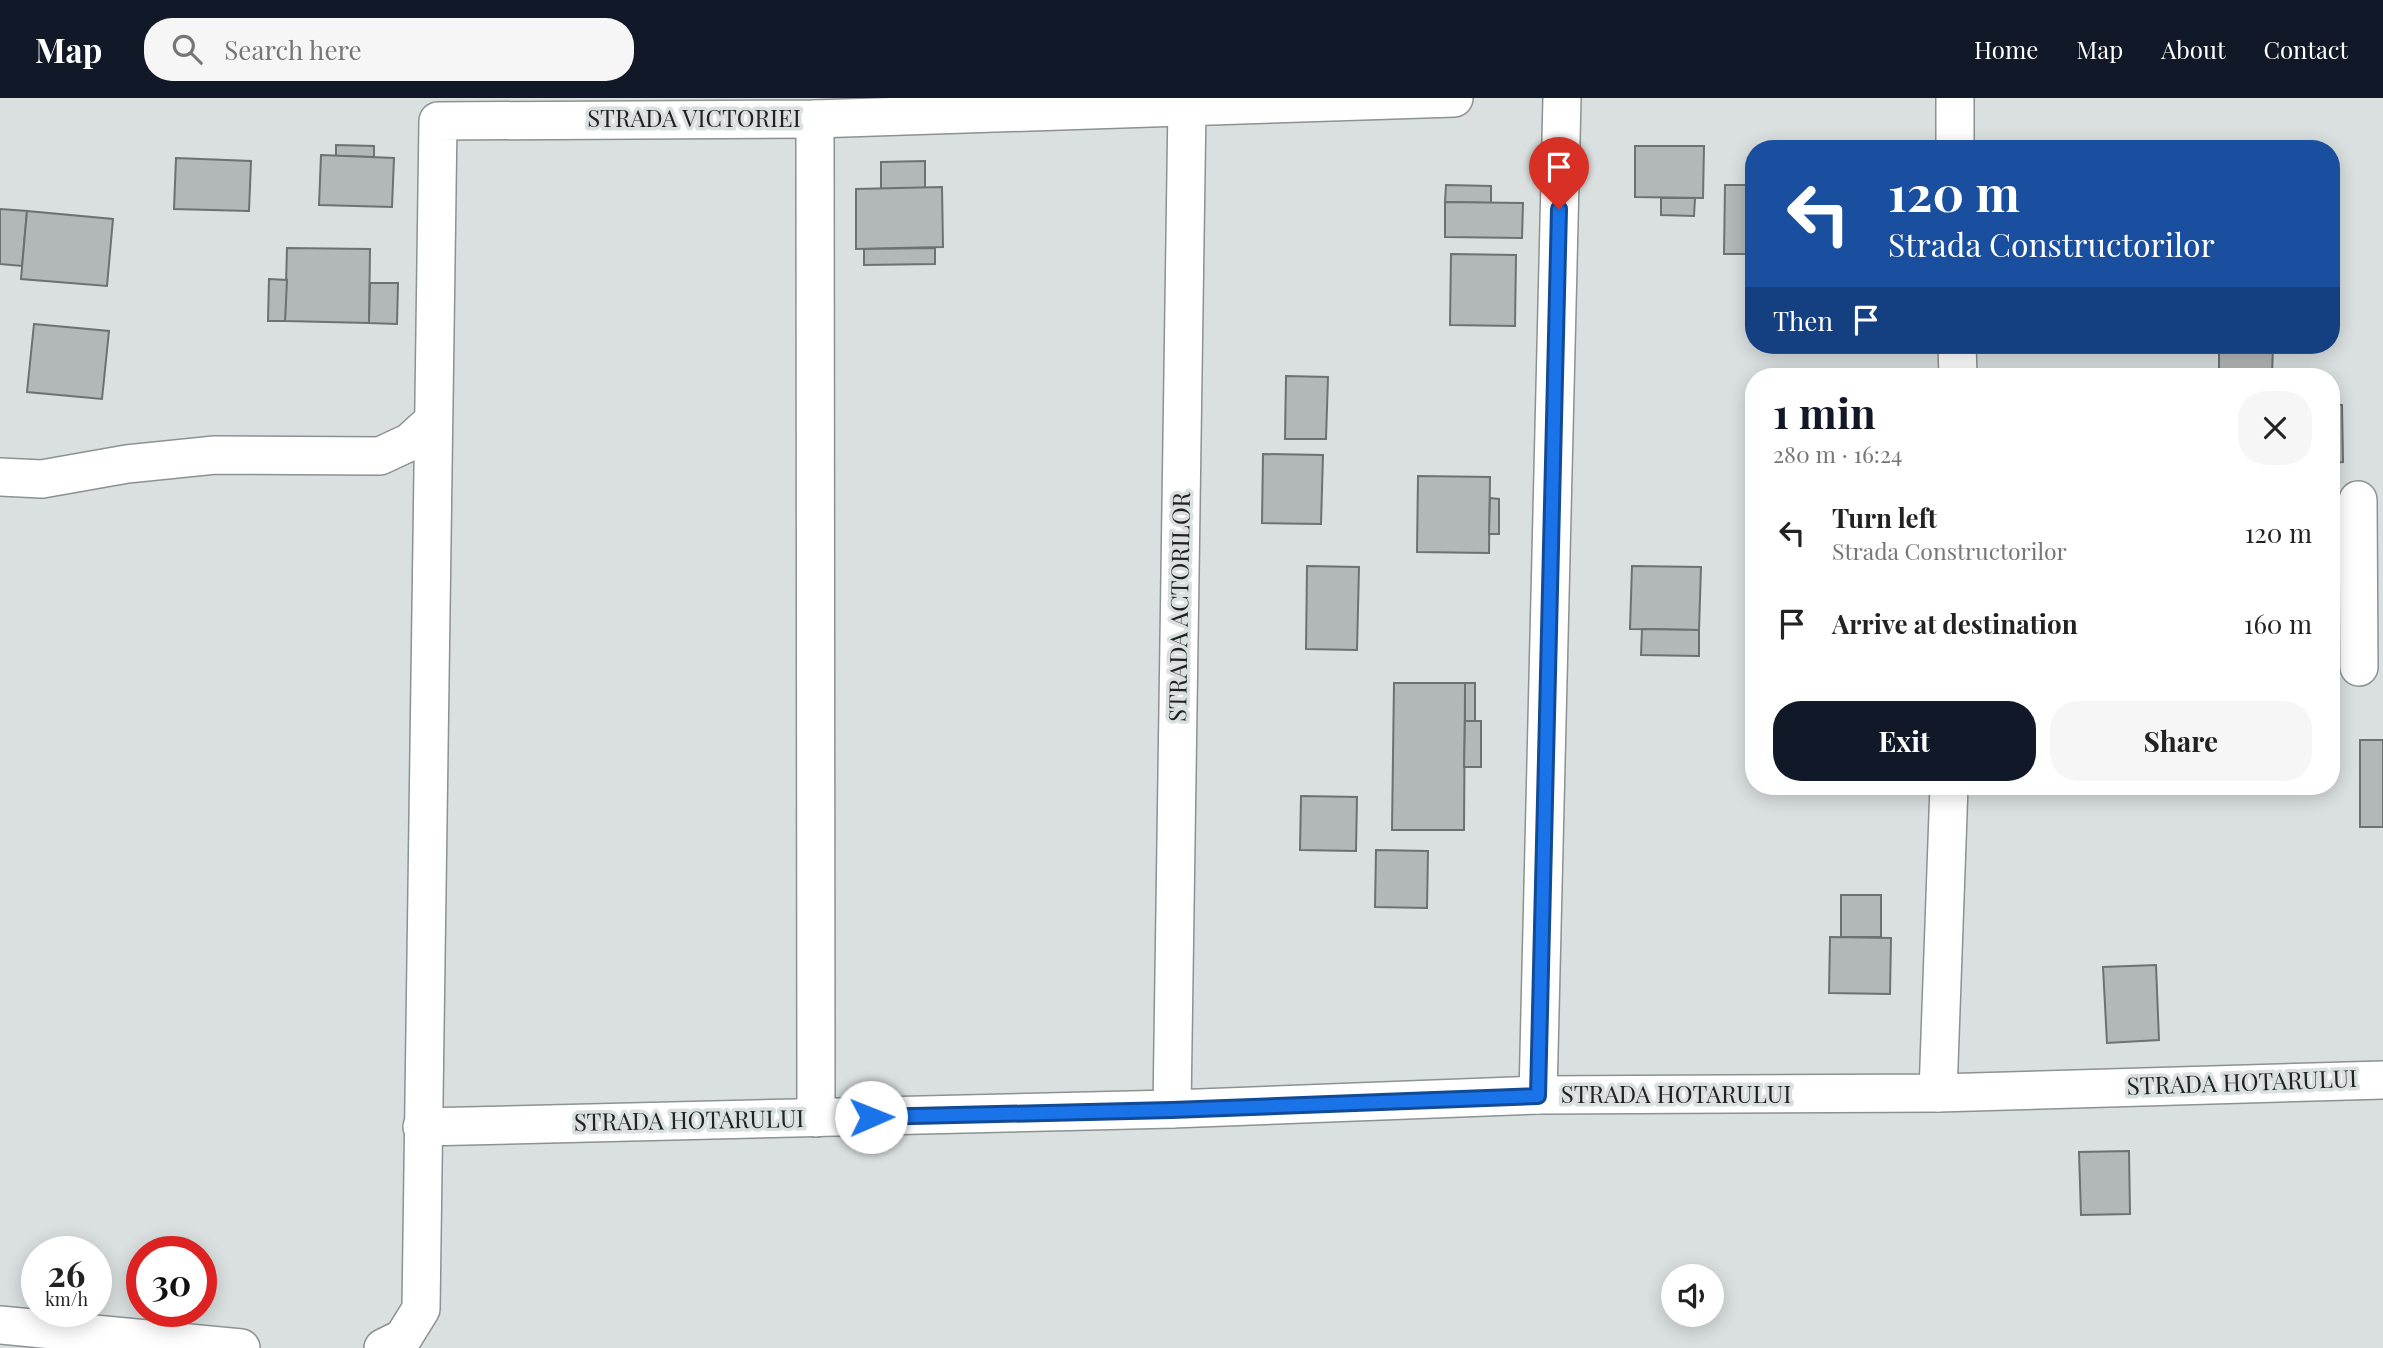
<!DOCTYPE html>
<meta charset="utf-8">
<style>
body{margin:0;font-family:"Playfair Display",serif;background:#f6f6f6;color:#222;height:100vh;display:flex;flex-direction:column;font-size:26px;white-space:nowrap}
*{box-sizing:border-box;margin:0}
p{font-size:23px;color:#767676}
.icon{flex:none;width:38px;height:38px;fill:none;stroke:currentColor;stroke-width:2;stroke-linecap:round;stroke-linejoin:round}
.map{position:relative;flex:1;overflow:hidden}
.side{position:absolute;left:1745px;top:270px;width:595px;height:427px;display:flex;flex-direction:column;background:#fff;border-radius:28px;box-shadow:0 4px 18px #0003}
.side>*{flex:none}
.guide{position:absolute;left:1745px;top:42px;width:595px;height:214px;border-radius:28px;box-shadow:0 4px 18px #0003;background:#1a4fa0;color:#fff;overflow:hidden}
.controls{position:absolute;left:1661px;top:1166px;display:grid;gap:14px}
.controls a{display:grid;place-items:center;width:63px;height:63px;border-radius:50%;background:#fff;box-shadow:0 4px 18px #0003;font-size:35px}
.speed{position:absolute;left:21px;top:1138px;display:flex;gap:14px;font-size:35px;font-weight:700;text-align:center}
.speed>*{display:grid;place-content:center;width:91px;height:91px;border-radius:50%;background:#fff;box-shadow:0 4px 18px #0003;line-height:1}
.speed small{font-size:18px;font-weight:400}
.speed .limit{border:10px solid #d22;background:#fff;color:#111}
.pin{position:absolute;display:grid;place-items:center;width:60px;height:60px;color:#fff;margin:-72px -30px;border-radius:50% 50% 50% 0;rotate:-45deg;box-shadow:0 0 7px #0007}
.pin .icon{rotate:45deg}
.me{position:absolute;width:77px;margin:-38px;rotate:89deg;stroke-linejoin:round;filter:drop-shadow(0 0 5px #0008)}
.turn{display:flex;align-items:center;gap:24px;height:147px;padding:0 28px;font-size:32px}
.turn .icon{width:91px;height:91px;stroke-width:2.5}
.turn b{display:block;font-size:49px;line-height:60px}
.then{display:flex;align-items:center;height:66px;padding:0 28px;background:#0003;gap:14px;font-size:26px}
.round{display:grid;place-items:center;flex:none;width:74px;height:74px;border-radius:28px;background:#f6f6f6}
.head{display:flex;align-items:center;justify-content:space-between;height:119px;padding:0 28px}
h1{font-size:42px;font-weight:700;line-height:52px;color:#111827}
.primary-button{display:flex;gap:14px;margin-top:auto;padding:14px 28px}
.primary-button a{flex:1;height:80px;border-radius:28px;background:#111827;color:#fff;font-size:28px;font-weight:700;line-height:80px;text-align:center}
.primary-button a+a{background:#f6f6f6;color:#222}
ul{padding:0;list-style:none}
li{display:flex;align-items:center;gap:21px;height:91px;padding:0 28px}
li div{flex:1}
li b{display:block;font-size:26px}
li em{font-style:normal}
header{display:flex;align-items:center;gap:42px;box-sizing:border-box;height:98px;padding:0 35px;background:#111827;color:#fff}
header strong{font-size:33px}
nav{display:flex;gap:38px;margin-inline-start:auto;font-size:24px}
.search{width:490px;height:63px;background:#f6f6f6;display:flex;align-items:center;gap:18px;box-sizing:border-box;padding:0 24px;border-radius:28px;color:#767676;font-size:26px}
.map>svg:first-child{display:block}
</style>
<header>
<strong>Map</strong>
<div class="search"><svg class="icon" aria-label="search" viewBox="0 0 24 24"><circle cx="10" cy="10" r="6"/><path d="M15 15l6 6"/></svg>Search here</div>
<nav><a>Home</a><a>Map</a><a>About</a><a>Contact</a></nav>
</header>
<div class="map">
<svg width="2383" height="1250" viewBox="0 0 2383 1250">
<rect width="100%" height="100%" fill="#d9e0df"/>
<!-- building -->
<g fill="#b2b8b7" stroke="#6c7171" stroke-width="2">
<polygon points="336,47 374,48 374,59 336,58"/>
<polygon points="1635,48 1704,48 1703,100 1635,99"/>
<polygon points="321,57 394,60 392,109 319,107"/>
<polygon points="176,60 251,63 249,113 174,111"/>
<polygon points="925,63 925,90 881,91 881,64"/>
<polygon points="1446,87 1491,88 1491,105 1445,104"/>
<polygon points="1725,87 1754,87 1754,156 1724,156"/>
<polygon points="942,89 943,149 856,151 856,91"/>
<polygon points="1661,100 1695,100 1694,118 1661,117"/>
<polygon points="1445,104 1523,105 1522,140 1445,139"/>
<polygon points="0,111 27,113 22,168 0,166"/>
<polygon points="27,113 113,121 107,188 21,181"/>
<polygon points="287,150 370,151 369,225 285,223"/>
<polygon points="935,150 935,166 864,167 864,151"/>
<polygon points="1451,156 1516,157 1515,228 1450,227"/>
<polygon points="269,181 287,182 285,223 268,223"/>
<polygon points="370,185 398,185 397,226 369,225"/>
<polygon points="34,226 109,233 102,301 27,294"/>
<polygon points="2219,247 2273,247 2272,278 2219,278"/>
<polygon points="1286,278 1328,279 1326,341 1285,341"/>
<polygon points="2331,307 2342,307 2343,364 2331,365"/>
<polygon points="1263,356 1323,357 1321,426 1262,425"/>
<polygon points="1418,378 1490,379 1489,455 1417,454"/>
<polygon points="1490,400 1499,401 1499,436 1489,436"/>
<polygon points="1307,468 1359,469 1357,552 1306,551"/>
<polygon points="1632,468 1701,469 1699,532 1630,531"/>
<polygon points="1642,531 1699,532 1699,558 1641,557"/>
<polygon points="1394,585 1465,585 1464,732 1392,732"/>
<rect x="1465" y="585" width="10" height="38"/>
<polygon points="1465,623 1481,623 1481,669 1464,669"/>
<rect x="2360" y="642" width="23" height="87"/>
<polygon points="1301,698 1357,699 1356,753 1300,752"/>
<polygon points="1376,752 1428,753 1427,810 1375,809"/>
<rect x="1841" y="797" width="40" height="42"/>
<polygon points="1830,839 1891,840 1890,896 1829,895"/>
<polygon points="2156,867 2159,942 2107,945 2103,869"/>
<polygon points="2129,1053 2130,1116 2081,1117 2079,1054"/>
</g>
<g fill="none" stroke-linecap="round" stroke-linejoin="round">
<!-- minor casing -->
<g stroke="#8c9191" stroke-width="40">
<g id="minor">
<polyline points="1955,0 1955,51"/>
<polyline points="815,21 816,1020"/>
<polyline points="1957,247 1958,278"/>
<polyline points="0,379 42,381 127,366 215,357 380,358 410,344 433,323"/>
<polyline points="2358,402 2359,569"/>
<polyline points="1938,995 1949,688"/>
<polyline points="1538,997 1562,0"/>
<polyline points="1172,1011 1187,7"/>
<polyline points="422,1029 1172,1011 1538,997 1938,995 2383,982"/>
<polyline points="0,1227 241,1250"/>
<polyline points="383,1250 403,1240 421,1211 438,23 815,21 1454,0"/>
</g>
</g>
<!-- minor -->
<use href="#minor" stroke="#fff" stroke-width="37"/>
</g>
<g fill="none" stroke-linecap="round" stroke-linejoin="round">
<!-- route casing -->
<g stroke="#114b97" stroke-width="18">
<polyline id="route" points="871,1019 1172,1012 1538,998 1559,111"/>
</g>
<!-- route -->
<use href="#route" stroke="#1a73e8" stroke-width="12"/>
</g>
<g text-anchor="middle" stroke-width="7" stroke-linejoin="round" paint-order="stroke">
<!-- street labels -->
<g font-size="24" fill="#202222" stroke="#d9e0df">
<text x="694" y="29">STRADA VICTORIEI</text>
<text transform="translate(1180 509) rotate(-89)" y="8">STRADA ACTORILOR</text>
<text transform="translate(2242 985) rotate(-2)" y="8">STRADA HOTARULUI</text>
<text x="1676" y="1005">STRADA HOTARULUI</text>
<text transform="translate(689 1023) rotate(-1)" y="8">STRADA HOTARULUI</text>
</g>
</g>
</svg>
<div class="controls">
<a><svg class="icon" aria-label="sound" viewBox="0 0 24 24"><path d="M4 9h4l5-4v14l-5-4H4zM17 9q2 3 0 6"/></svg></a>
</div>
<div class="speed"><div>26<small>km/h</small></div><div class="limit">30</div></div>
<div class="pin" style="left:1559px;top:111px;background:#d93025"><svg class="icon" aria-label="arrive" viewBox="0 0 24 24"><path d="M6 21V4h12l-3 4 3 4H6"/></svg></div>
<svg class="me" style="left:871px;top:1019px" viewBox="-20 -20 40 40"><circle r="19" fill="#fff"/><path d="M0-13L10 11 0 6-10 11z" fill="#1a73e8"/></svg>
<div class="guide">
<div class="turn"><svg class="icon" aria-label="left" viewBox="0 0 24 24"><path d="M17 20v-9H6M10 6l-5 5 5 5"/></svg><div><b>120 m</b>Strada Constructorilor</div></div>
<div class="then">Then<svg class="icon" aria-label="arrive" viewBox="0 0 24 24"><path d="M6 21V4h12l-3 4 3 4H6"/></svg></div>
</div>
<section class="side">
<div class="head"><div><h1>1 min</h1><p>280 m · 16:24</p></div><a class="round"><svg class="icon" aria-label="close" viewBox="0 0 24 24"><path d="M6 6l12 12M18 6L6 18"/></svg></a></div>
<ul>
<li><svg class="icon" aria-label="left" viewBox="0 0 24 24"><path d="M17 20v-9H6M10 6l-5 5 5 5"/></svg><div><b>Turn left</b><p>Strada Constructorilor</p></div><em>120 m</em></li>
<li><svg class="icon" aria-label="arrive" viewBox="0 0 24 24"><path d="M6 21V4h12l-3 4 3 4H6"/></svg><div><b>Arrive at destination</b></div><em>160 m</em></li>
</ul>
<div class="primary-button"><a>Exit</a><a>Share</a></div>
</section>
</div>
